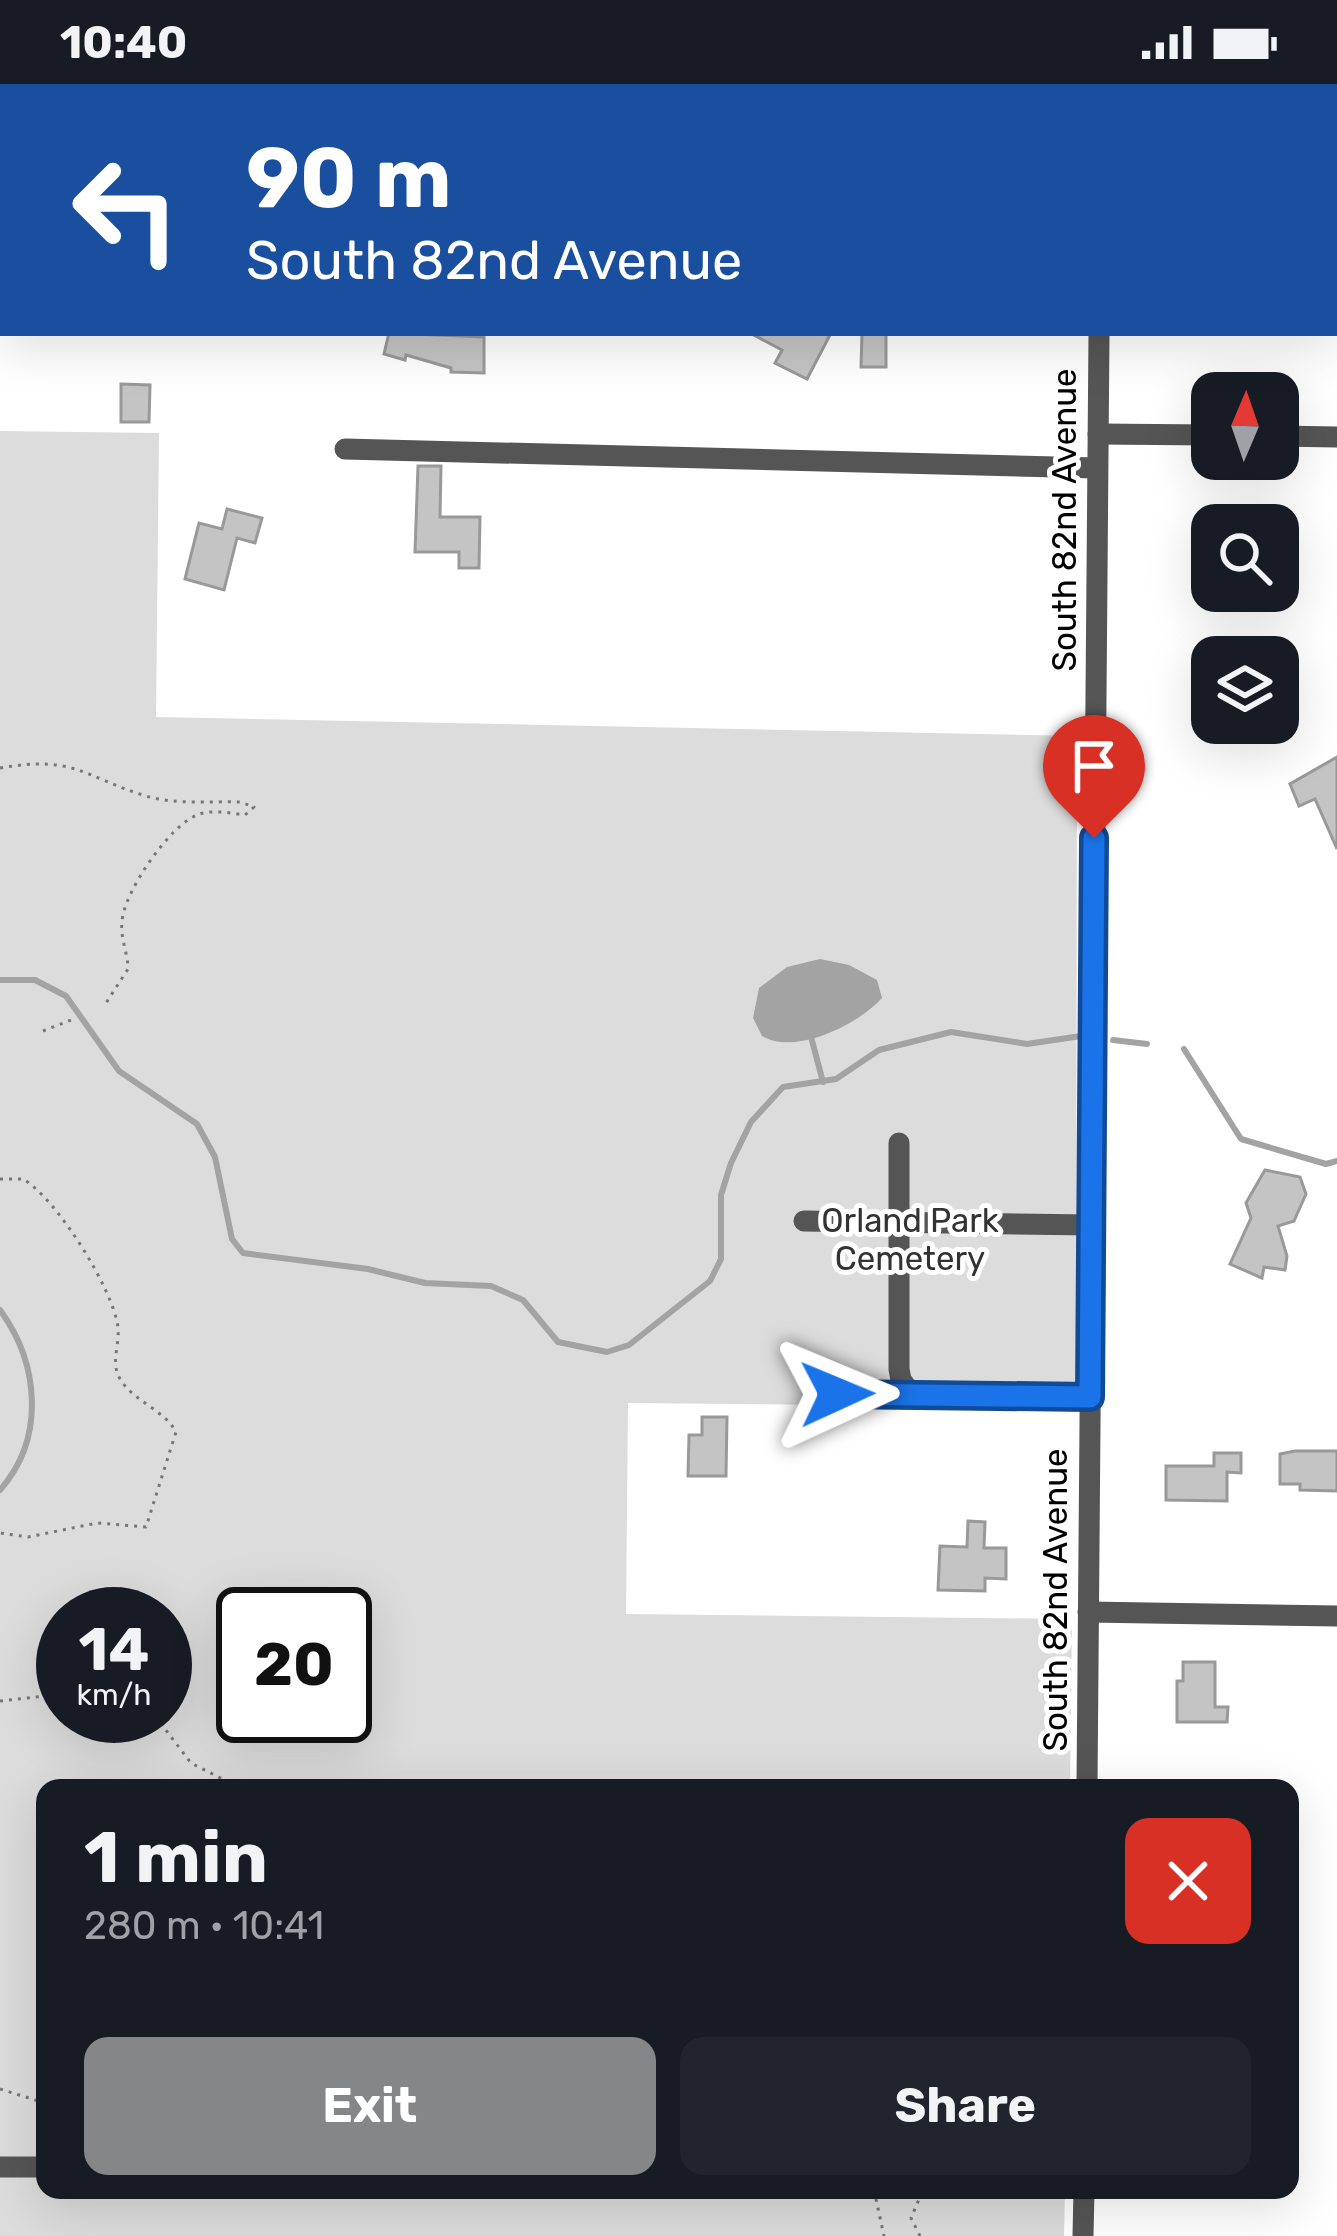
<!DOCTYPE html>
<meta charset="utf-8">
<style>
body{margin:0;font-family:Rubik,sans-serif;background:#20242c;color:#f1f3f6;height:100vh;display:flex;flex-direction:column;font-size:45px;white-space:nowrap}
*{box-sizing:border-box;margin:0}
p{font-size:39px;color:#9ea1a6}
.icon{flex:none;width:66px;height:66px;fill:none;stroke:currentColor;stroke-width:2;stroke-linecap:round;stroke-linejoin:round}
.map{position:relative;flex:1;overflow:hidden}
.sheet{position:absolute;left:36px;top:1695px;width:1263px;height:420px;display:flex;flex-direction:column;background:#171b24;border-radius:24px;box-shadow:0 12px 48px #0002}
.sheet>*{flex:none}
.top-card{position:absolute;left:0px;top:0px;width:1338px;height:252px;box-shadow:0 12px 48px #0002;background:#1a4fa0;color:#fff;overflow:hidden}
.needle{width:78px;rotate:2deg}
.buttons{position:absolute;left:1191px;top:288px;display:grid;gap:24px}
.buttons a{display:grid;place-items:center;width:108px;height:108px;border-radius:24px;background:#171b24;box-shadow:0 12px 48px #0002;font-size:60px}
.speed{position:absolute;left:36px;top:1503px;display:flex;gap:24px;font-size:60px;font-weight:700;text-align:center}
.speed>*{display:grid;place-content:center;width:156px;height:156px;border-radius:50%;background:#171b24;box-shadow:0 12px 48px #0002;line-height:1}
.speed small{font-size:30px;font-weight:400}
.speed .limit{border:6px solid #111;border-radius:18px;background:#fff;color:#111}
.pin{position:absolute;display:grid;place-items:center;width:102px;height:102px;color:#fff;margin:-123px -51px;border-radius:50% 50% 50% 0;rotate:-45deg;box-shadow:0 0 12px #0007}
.pin .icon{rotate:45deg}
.me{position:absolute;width:132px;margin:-66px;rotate:89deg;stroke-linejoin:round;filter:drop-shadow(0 0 9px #0008)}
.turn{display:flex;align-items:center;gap:42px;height:252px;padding:0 48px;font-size:54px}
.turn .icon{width:156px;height:156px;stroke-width:2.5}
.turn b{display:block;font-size:84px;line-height:102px}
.round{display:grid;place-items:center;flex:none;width:126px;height:126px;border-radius:24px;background:#20242c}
.overview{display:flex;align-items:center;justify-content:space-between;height:204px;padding:0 48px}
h1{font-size:72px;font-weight:700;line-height:90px}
.action{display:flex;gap:24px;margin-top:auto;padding:24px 48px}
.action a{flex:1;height:138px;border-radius:24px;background:#858687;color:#fff;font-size:48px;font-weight:700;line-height:138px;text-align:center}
.action a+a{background:#20242c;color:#f1f3f6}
.status{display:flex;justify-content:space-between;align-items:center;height:84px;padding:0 60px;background:#171b24;direction:ltr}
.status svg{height:33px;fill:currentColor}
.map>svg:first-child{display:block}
</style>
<div class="status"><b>10:40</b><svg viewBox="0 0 49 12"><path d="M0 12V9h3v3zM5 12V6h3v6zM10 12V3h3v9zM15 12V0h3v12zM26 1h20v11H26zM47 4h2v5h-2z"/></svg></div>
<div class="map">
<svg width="1337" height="2152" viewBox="0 0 1337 2152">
<rect width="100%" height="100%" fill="#fff"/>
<!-- green -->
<path fill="#dcdcdc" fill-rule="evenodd" d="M0,347L159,349L156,633L1077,652L1076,1323L628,1319L626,1530L1072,1535L1070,1704H45V2106H1065L1064,2152H0ZM63,1530H165V1632H63ZM243,1530H345V1632H243Z"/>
<!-- water -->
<path fill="#a3a3a3" d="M820,875L849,881L877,896L882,914C859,940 795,972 762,952L753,934L759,904L787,883Z"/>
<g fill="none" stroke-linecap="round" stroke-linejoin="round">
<!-- stream -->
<g stroke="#a3a3a3" stroke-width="6">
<polyline points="0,896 35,896 66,912 119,987 197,1040 215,1073 232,1155 243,1169 368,1185 425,1199 491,1202 523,1216 558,1258 607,1268 629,1261 710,1197 721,1175 721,1111 731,1079 751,1038 783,1003 836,995 879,966 951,948 1027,960 1081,952"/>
<polyline points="810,949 823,998"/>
<polyline points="1113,956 1147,960"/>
<polyline points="1184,965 1241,1055 1326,1080 1337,1077"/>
<path d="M0,1226C39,1279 46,1354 0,1406"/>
</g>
</g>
<!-- building -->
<g fill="#c4c4c4" stroke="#999" stroke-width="3">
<polygon points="389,249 484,253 484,289 451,288 451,284 406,271 405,276 384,270"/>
<polygon points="750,249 831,249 807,295 775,279 782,266"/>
<polygon points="862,249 886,249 886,283 861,283"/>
<polygon points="121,300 150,301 149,338 121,338"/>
<polygon points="418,382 441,382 440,433 480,433 479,484 459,484 459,468 415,468"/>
<polygon points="227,425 262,434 255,459 237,454 224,506 185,495 199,439 222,445"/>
<polygon points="1337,673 1337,765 1315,715 1299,722 1290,700"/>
<polygon points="1265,1086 1300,1093 1306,1110 1294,1137 1278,1142 1287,1172 1285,1186 1264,1183 1262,1194 1230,1180 1251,1134 1246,1119"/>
<polygon points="702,1333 727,1333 726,1392 688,1392 689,1351 702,1351"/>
<polygon points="1295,1367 1337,1367 1337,1407 1300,1406 1300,1400 1280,1400 1280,1370"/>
<polygon points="1214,1369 1241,1369 1241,1389 1227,1388 1227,1417 1166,1416 1166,1382 1214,1382"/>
<polygon points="968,1437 985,1438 984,1464 1006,1464 1006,1495 985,1494 985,1507 938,1506 940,1462 967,1463"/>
<polygon points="1183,1578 1215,1578 1215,1623 1228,1623 1227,1638 1177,1638 1177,1597 1183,1597"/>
</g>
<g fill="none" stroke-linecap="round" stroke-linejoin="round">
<!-- path -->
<g stroke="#777" stroke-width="3" stroke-dasharray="3 6" stroke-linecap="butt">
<path d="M0,684C76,671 81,692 146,712C175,721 210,717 240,718L254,723L245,731C230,729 211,725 197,731C170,741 123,809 122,838C120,854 128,869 128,885L106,919"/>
<polyline points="43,947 71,936"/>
<path d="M0,1095H23C57,1115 113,1205 118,1243C120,1263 109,1280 122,1298C136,1318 165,1327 176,1348L146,1443L97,1439L28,1453L0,1449"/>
<polyline points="0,1617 63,1610"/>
<polyline points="155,1632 191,1679 240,1704"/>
<polyline points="0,2005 45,2019"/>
<polyline points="874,2106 884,2152"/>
<polyline points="920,2152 911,2134 923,2106"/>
</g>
<!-- minor -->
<g stroke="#555" stroke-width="21">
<polyline points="1101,3 1101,0"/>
<polyline points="0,55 3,55"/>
<polyline points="1098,350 1212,351"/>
<polyline points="1278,352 1337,353"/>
<polyline points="345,365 1097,384"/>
<polyline points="899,1059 899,1285 901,1296 911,1309"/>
<polyline points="804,1137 1091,1141"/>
<polyline points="837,1310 1090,1313"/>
<polyline points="1088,1528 1337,1532"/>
<polyline points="1087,1704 1099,249"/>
<polyline points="0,2083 45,2083"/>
<polyline points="1083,2152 1084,2106"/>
</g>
</g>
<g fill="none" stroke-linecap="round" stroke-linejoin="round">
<!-- route casing -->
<g stroke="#114b97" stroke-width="30">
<polyline id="route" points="837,1310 1090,1313 1094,754"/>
</g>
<!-- route -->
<use href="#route" stroke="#1a73e8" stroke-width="21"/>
</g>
<g text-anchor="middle" stroke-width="10" stroke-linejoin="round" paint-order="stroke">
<!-- street labels -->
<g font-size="33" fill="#000" stroke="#fff">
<text transform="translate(1064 436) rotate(-90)" y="12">South 82nd Avenue</text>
<text transform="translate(1055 1516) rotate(-90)" y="12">South 82nd Avenue</text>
</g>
<!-- park labels -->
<g font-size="33" fill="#333" stroke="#fff">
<text x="910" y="1148">Orland Park<tspan x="910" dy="38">Cemetery</tspan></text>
</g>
</g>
</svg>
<div class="buttons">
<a><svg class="needle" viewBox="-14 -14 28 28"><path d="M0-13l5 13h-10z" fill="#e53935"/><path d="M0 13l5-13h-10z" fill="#9ea1a6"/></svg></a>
<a><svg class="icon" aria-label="search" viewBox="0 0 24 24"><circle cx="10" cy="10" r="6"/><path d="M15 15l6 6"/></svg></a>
<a><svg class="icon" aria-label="layers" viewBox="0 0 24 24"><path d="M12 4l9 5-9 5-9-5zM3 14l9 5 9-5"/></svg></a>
</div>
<div class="speed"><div>14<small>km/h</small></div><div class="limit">20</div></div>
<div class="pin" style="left:1094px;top:754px;background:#d93025"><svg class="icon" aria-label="arrive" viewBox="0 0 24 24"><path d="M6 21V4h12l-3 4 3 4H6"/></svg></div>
<svg class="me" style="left:837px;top:1310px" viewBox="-20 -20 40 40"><path d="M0-17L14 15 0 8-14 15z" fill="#1a73e8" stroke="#fff" stroke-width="4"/></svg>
<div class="top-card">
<div class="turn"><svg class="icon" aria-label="left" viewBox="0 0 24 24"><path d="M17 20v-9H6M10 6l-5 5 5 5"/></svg><div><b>90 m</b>South 82nd Avenue</div></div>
</div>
<section class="sheet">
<div class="overview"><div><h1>1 min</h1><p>280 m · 10:41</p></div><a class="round" style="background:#d93025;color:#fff"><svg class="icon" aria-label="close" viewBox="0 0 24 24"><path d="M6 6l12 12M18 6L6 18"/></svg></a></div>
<div class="action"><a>Exit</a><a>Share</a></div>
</section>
</div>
